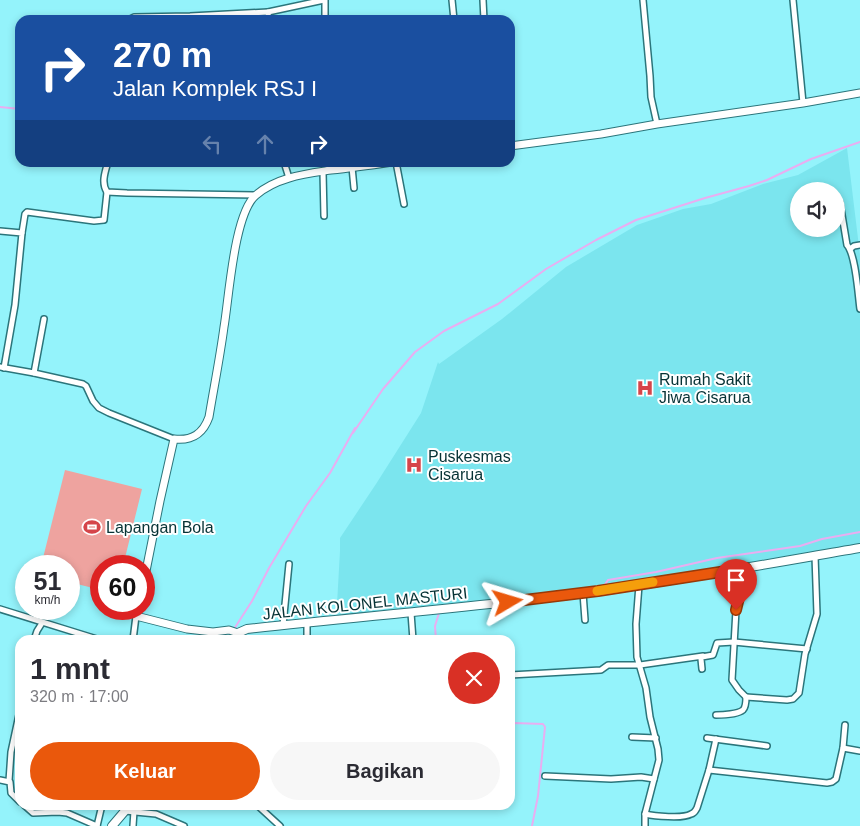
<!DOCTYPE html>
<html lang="id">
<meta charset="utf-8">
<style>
body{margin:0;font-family:Helvetica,sans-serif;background:#f7f7f7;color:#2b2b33;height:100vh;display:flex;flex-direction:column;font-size:19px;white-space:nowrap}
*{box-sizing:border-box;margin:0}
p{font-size:16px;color:#7c7c81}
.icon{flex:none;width:28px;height:28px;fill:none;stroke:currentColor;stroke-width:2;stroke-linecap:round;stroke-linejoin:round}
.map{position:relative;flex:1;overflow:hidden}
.details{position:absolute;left:15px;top:635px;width:500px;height:175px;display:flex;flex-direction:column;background:#fff;border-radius:15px;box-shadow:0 2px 8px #0003}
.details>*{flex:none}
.banner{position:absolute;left:15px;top:15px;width:500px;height:152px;border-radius:15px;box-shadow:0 2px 8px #0003;background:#1a4fa0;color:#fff;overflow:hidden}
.controls{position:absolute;left:790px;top:182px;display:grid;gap:10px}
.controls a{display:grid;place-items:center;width:55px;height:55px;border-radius:50%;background:#fff;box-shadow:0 2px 8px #0003;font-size:25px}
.speed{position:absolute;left:15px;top:555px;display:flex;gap:10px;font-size:25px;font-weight:700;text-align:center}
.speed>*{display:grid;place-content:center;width:65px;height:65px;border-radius:50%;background:#fff;box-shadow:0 2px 8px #0003;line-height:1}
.speed small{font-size:12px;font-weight:400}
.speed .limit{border:8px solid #d22;background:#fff;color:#111}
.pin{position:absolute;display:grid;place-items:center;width:42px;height:42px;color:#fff;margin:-51px -21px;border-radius:50% 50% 50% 0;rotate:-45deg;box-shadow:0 0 5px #0007}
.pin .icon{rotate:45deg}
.me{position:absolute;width:55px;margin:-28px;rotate:83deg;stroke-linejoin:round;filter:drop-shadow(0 0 4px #0008)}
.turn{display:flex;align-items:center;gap:18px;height:105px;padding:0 15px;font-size:22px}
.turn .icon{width:65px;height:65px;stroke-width:2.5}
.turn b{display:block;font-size:35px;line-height:42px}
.lanes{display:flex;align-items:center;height:48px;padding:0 15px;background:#0003;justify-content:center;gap:25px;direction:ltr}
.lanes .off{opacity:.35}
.round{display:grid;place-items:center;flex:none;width:52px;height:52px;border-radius:26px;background:#f7f7f7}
.summary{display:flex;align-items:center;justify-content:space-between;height:85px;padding:0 15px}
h1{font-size:30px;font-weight:600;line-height:38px}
.cta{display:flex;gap:10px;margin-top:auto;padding:10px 15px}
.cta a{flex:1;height:58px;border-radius:30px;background:#ea580c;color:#fff;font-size:20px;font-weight:600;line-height:58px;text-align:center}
.cta a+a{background:#f7f7f7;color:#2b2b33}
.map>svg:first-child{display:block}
</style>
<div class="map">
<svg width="860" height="826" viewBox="0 0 860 826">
<rect width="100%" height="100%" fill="#94f3fb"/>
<!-- built -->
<path fill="#7be5ee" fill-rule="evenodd" d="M847,148L860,255V547L809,556L336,622L340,551V538L376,484L421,413L438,362L439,364L502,319L566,267L637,225L683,209L711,204L763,184L798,175ZM799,191H836V229H799Z"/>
<!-- green -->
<polygon fill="#eea39f" points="65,470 142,489 123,566 101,566 101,590 69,582 69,566 41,566"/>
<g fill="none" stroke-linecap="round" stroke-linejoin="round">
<!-- stream -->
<g stroke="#e9aef1" stroke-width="2">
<polyline points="0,107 20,109"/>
<polyline points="602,589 608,580 656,572 717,558 800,546 822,539 860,532"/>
<polyline points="234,629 252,601 269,568 306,506 330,473 355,428 353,433 383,389 415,352 444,331 498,304 546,269 596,240 636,220 705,198 749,186 767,180 811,159 860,142"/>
<polyline points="228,640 232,633"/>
<polyline points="436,640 435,626 439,613 440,613"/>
<polyline points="510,724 514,723 543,724 545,727 538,796 532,826"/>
</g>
<!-- street casing -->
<g stroke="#2b757b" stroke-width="8">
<g id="street">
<polyline points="325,0 325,20"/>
<polyline points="452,0 454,20"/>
<polyline points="483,0 484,20"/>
<polyline points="643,0 650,76 651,97 657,124"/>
<polyline points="793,0 803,103"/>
<polyline points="128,20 134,17 190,16 268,12"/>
<polyline points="269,20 268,12 324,0"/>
<path d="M108,162C105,172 101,183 107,192L127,193L255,195"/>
<polyline points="284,162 289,178"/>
<polyline points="396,162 404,204"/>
<polyline points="352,167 354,188"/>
<polyline points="323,172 324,216"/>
<path d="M840,203L847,245C856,255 858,295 860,309"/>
<polyline points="0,231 22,233 15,305 4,368"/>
<polyline points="22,233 25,214 27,212 94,221 104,220 107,192"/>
<polyline points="850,249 854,246 860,245"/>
<polyline points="0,367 34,373 83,384 86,386 93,401 99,408 109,413 174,439"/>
<polyline points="34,373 44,319"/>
<polyline points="746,568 736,610 732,680 739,690 746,697"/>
<polyline points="639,585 636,624 637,657 646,688 650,717 658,749 659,760 645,814 645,826"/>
<polyline points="583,593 585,620"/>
<polyline points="0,609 100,640"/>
<polyline points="411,613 413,640"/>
<polyline points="307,623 307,640"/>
<polyline points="283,625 289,564"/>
<polyline points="34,640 37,631 42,623"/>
<polyline points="133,640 136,616"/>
<polyline points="702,669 701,659 702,657 713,655 717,643 734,642 807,649"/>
<polyline points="510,675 601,670 608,665 640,665 703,656"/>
<polyline points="746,697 787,700 793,699 799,693 805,654 817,614 815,556"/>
<path d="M716,715C723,715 738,714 743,710C746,707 746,701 746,697"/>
<polyline points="632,737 656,738"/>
<polyline points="707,738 767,746"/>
<polyline points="843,748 860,751"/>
<polyline points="709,770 716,739"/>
<polyline points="545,776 611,779 641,777 654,779"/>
<polyline points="0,780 10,782 11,793 20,802"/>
<polyline points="9,781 11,752 20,710"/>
<polyline points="24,805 33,813 58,812 67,813 97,826"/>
<polyline points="257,805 280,826"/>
<polyline points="125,811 156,814 184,826"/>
<path d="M645,814C654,816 683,819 691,814C695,813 695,811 697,808L709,770L827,783L832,782L836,779L843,748L845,725"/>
<polyline points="97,826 102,805"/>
<polyline points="133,826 134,811"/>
</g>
</g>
<!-- secondary casing -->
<g stroke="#2b757b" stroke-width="9">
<g id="secondary">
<polyline points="510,146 601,134 657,124 803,103 860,93"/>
<path d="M144,581L160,501L174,439C192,441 203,434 209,417C214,387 220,357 224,327C229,298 234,213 256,195C277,177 305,174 331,170C351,168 372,165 392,162"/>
<polyline points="137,609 136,616 187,629 213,632 229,630 238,633"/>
</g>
</g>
<!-- primary casing -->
<g stroke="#2b757b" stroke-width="10">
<g id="primary">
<path d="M235,640L238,633L247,629C364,616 481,607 598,591C686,579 773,563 860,548"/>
<polyline points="112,826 130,805"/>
</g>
</g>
<!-- street -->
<use href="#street" stroke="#fff" stroke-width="5"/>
<!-- secondary -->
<use href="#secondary" stroke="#fff" stroke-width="7"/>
<!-- primary -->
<use href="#primary" stroke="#fff" stroke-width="8"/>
</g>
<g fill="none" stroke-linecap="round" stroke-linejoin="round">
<!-- route casing -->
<g stroke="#983908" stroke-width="12">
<polyline id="route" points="508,602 598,591 746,568 736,610"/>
</g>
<!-- route -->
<use href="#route" stroke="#ea580c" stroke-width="9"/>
<!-- slow -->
<polyline stroke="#f59e0b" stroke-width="9" points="597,591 653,582"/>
</g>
<!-- icons -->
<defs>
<g id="hospital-bare" transform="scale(1.35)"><path d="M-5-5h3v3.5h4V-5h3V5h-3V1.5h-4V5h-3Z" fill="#d5454a" stroke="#fff" stroke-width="2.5" paint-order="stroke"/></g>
<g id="stadium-bare" transform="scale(1.35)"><path d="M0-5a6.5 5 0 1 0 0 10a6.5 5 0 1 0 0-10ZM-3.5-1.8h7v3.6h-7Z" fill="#d5454a" stroke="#fff" stroke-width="2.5" paint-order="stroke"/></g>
</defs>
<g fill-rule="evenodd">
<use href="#hospital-bare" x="645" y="388"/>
<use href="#hospital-bare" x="414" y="465"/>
<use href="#stadium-bare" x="92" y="527"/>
</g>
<g text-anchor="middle" stroke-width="4" stroke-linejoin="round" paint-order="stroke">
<!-- poi labels -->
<g font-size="16" fill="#063235" stroke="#fff" text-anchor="start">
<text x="659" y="385">Rumah Sakit<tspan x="659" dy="18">Jiwa Cisarua</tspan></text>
<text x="428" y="462">Puskesmas<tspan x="428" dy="18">Cisarua</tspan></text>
<text x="106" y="533">Lapangan Bola</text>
</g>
<!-- street labels -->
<g font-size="16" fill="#063235" stroke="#fff">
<text transform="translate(365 603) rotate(-6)" y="6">JALAN KOLONEL MASTURI</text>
</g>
</g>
</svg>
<div class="controls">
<a><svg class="icon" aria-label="sound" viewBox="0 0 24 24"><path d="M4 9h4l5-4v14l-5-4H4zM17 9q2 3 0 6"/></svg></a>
</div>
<div class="speed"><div>51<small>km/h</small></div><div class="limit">60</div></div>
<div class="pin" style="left:736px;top:610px;background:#d93025"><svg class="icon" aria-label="arrive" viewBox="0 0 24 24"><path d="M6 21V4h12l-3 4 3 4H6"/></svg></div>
<svg class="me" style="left:508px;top:602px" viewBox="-20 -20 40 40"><path d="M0-17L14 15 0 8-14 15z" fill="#ea580c" stroke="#fff" stroke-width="4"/></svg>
<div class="banner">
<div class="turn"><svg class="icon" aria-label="right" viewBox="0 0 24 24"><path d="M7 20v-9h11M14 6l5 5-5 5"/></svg><div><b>270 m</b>Jalan Komplek RSJ I</div></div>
<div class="lanes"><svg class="icon off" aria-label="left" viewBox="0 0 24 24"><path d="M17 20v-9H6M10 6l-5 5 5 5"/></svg><svg class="icon off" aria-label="ahead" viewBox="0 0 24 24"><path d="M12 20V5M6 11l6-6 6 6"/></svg><svg class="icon" aria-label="right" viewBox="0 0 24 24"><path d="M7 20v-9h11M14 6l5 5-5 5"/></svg></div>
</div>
<section class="details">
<div class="summary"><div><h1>1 mnt</h1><p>320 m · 17:00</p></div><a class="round" style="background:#d93025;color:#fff"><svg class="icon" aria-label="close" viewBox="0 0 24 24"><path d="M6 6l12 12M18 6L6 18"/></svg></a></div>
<div class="cta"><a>Keluar</a><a>Bagikan</a></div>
</section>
</div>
